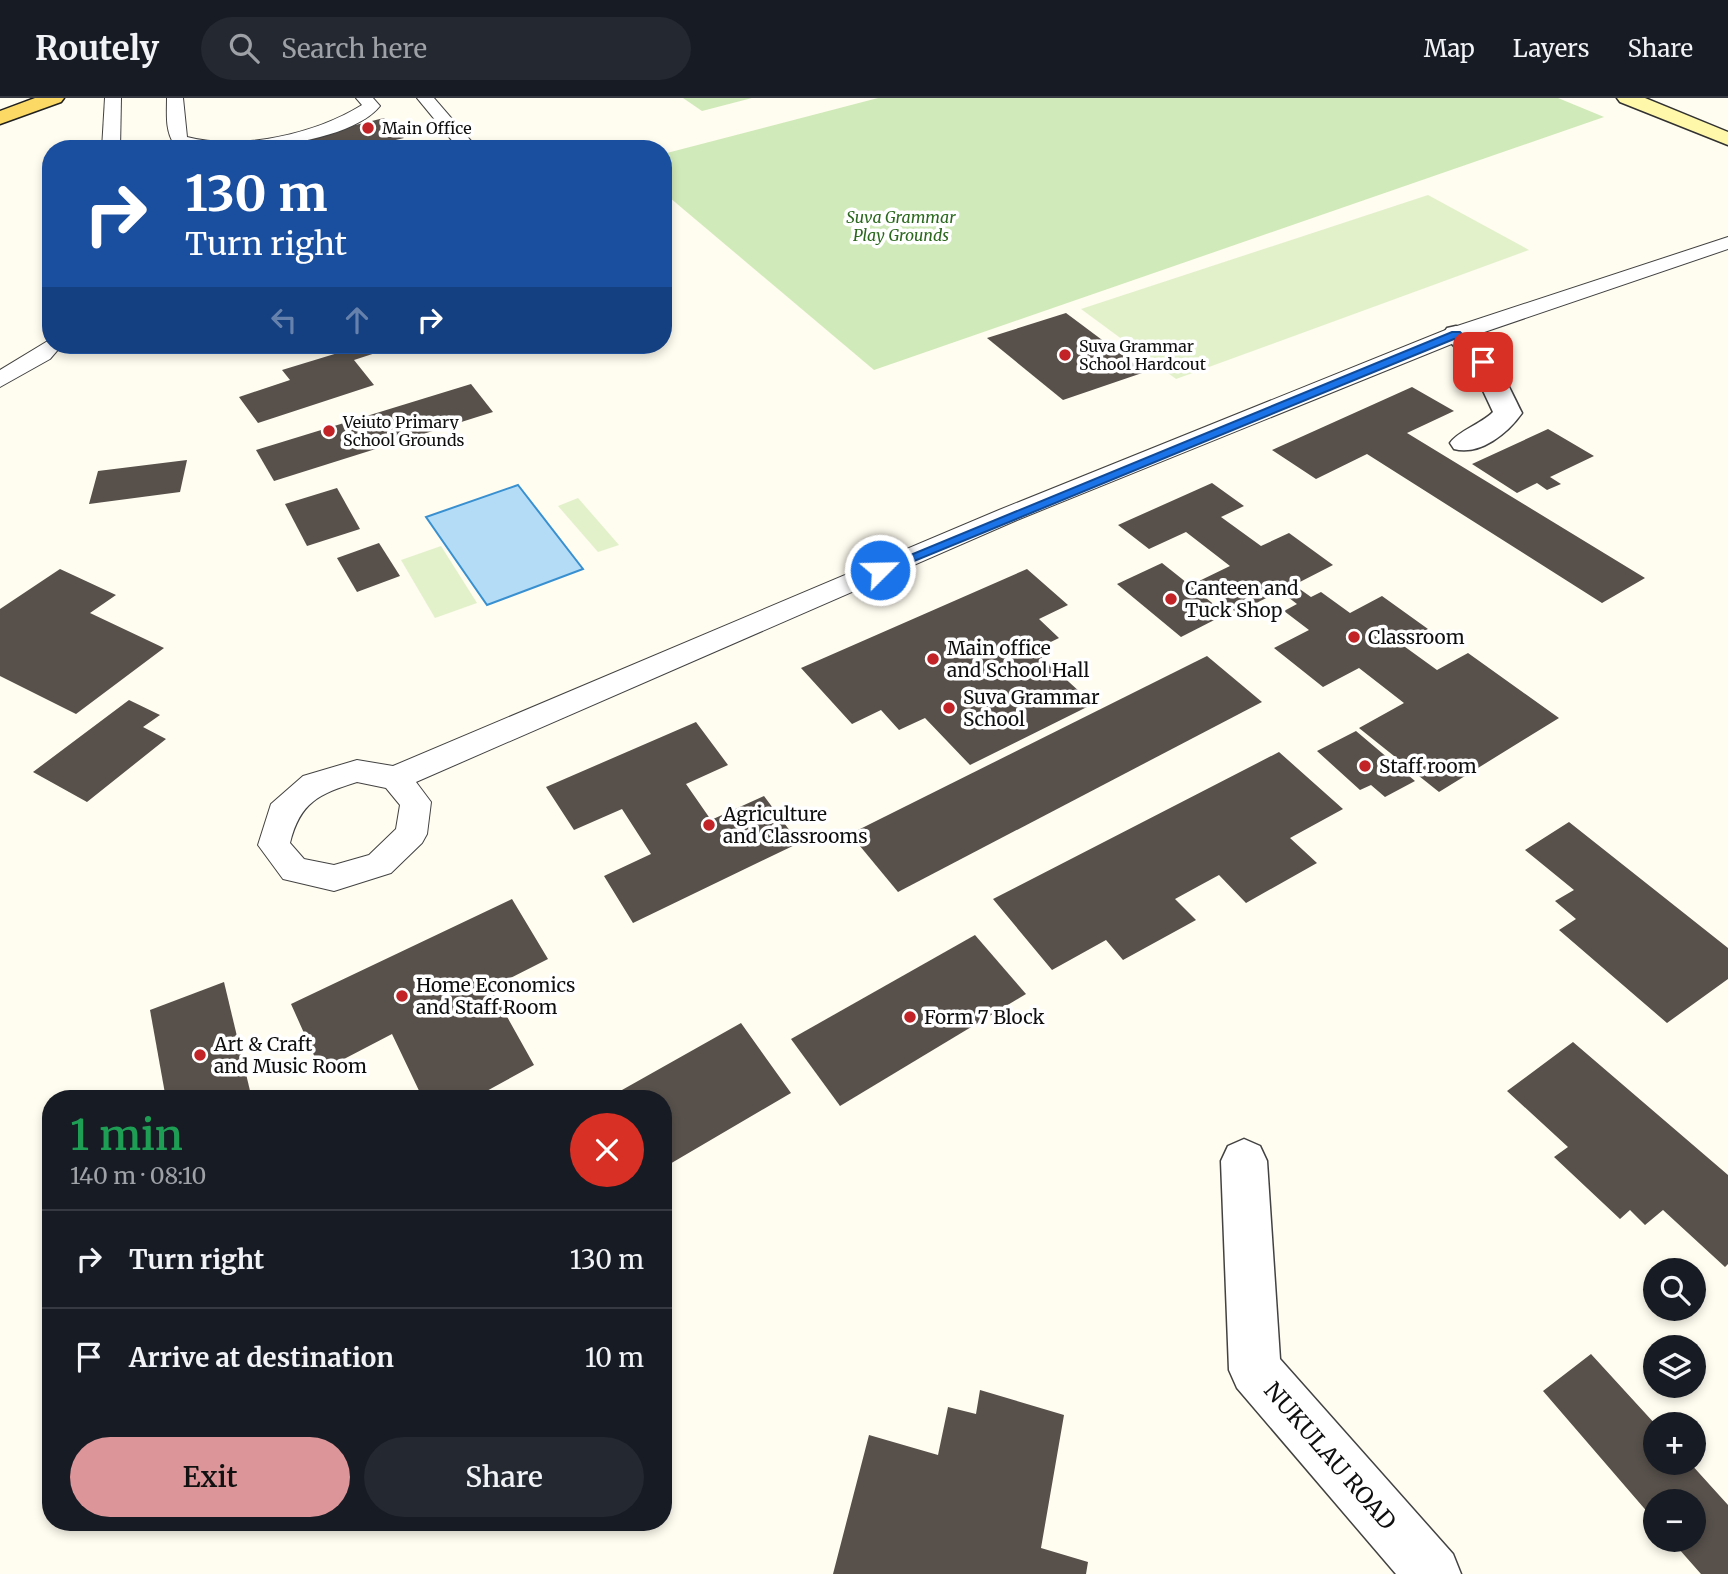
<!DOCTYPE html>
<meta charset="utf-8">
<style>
body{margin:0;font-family:Merriweather,serif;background:#242831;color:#f1f3f6;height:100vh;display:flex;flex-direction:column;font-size:26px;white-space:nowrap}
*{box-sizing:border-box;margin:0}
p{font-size:23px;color:#9ea1a6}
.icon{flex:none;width:38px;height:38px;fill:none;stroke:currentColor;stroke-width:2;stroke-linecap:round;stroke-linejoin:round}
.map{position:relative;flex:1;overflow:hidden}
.panel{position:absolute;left:42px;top:992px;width:630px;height:441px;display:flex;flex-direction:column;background:#171b24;border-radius:28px;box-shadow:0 4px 10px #0003}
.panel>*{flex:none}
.hud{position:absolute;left:42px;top:42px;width:630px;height:214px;border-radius:28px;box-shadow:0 4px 10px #0003;background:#1a4fa0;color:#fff;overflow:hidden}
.controls{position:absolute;left:1643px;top:1160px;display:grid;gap:14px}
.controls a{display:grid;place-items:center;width:63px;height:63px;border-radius:50%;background:#171b24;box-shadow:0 4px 10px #0003;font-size:35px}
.pin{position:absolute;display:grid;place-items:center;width:60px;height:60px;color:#fff;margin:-30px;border-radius:14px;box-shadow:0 4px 10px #0006}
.me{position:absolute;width:77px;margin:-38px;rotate:67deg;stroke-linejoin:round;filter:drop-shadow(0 0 5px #0008)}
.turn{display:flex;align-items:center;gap:24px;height:147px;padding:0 28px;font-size:32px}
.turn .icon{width:91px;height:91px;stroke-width:2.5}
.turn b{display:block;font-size:49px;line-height:60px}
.lanes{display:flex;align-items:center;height:66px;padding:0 28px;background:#0003;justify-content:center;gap:35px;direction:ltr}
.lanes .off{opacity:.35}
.round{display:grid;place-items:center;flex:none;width:74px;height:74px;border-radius:37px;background:#242831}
.head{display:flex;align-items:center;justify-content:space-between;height:119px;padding:0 28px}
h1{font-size:42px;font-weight:600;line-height:52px;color:#1e9e55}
.cta{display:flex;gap:14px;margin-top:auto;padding:14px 28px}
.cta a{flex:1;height:80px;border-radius:42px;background:#dc9599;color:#111;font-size:28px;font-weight:600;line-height:80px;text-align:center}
.cta a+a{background:#242831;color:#f1f3f6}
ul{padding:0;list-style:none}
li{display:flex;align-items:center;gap:21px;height:98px;padding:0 28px;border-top:2px solid #363941}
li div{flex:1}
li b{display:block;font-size:26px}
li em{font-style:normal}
header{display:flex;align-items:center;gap:42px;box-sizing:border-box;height:98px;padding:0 35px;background:#171b24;border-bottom:2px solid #363941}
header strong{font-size:33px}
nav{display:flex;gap:38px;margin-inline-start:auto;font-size:24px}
.search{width:490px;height:63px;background:#242831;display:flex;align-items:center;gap:18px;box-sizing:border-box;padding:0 24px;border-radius:38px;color:#9ea1a6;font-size:26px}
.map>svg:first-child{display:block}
</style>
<header>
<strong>Routely</strong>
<div class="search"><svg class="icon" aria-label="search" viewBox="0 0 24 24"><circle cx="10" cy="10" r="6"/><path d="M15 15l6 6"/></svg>Search here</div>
<nav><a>Map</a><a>Layers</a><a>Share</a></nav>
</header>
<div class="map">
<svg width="1728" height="1476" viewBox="0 0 1728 1476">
<rect width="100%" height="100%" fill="#fffcf0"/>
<!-- green -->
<g fill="#d1eab9">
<polygon points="683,0 752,0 702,13"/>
<polygon points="878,0 1558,0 1604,19 874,272 663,94 663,56"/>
</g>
<!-- pitch -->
<g fill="#e3f1cb">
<polygon points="1428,97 1529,152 1176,281 1081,211"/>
<polygon points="578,400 619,447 598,454 558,408"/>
<polygon points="441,448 477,505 435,520 401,462"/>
</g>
<!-- water -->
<polygon fill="#b4dcf7" stroke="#3990d0" stroke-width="2" points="518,387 583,471 487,507 426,419"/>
<!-- building -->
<g fill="#57504b">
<polygon points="384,20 404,40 358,51 257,51"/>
<polygon points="1066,215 1145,274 1063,302 987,240"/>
<polygon points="364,247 400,247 354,262 374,287 258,325 239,299 290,282 282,272"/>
<polygon points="471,286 493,314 274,383 256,352"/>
<polygon points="1412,289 1454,313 1407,335 1645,480 1602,505 1367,356 1316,381 1272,352"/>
<polygon points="1548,331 1594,358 1550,379 1561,386 1547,392 1537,385 1517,395 1472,366"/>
<polygon points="187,362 180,394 89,406 98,373"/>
<polygon points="1212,385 1244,408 1221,419 1261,448 1289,435 1333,467 1294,487 1311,499 1321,494 1350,515 1382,498 1428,531 1401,546 1437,572 1468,555 1559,620 1439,694 1359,630 1404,605 1359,570 1323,589 1274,550 1309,532 1284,513 1297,506 1280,493 1237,515 1197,484 1230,468 1186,434 1149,451 1118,427"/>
<polygon points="337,390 360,431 307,448 285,406"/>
<polygon points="379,445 400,478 357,494 337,460"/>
<polygon points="1162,465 1226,516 1181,539 1117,486"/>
<polygon points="60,471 116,497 90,515 164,550 76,616 0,578 0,511"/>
<polygon points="1027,471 1068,507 1039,521 1059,540 1034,552 1093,606 970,667 925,620 899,632 881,612 852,626 801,570"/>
<polygon points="1207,558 1262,604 898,794 850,736"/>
<polygon points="129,602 160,617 143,629 166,641 87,704 33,674"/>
<polygon points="696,624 728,667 686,686 711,722 764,698 799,745 633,825 604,778 651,756 622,711 574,732 546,689"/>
<polygon points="1356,633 1415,683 1385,699 1371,687 1360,692 1317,653"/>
<polygon points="1279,654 1343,711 1290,740 1317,765 1246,805 1219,777 1175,801 1196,822 1123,862 1106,842 1052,872 993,801"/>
<polygon points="1569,724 1728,850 1728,881 1667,925 1559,832 1576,821 1555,803 1574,792 1525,752"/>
<polygon points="512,801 548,861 491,890 534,967 472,1001 423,1001 392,936 321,973 291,906"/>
<polygon points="975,837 1026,896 840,1008 791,941"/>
<polygon points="224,884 252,1001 166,1001 150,912"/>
<polygon points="741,925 791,995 663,1070 663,1001 606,1001"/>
<polygon points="1573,944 1728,1077 1728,1166 1725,1169 1663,1112 1645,1127 1630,1112 1620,1121 1554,1059 1568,1049 1507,993"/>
<polygon points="1591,1256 1656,1327 1656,1365 1690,1365 1728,1407 1728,1476 1701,1476 1671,1442 1694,1442 1694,1404 1656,1404 1656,1424 1543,1293"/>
<polygon points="980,1292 1064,1317 1041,1450 1088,1464 1086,1476 833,1476 869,1337 938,1357 948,1309 976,1316"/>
</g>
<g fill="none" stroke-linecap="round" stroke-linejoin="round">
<!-- lane casing -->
<g stroke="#424242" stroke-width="2">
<g id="lane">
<polygon points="105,0 121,0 120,51 102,51"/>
<path d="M167,0H183L187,39C241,53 315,36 362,7L356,0H373L380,8C348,48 221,58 174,46C165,32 167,16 167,0Z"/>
<polygon points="417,0 434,0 478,51 459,51"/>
<path d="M1728,139V151L1464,241L1017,422L416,684L431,704L427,736L422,745L391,775L334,793L283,781L258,747L271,706L303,678L357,662L393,668L999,412L1448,231ZM357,684L386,690L400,707L396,731L369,757L334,767L304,761L290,745C300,704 319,696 357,684Z"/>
<polygon points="51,241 51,247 62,247 50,261 0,289 0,272"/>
</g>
</g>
<!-- street casing -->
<g stroke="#424242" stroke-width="3">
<g id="street">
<path d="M1456,228C1488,236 1508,288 1522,315C1508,335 1480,358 1454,351L1450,345C1458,333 1481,326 1493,314L1471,267L1443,236L1447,230Z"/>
<polygon points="1244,1041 1260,1048 1267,1063 1280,1261 1453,1456 1461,1476 1396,1476 1237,1290 1229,1272 1221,1063 1228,1048"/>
</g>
</g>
<!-- secondary casing -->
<g stroke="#313131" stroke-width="3">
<polygon id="secondary" points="1617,0 1645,0 1728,34 1728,47 1620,4"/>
</g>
<!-- primary casing -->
<g stroke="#202020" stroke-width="3">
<polygon id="primary" points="35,0 64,0 61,4 0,26 0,13"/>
</g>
<!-- lane -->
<use href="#lane" fill="#fff" fill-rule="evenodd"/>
<!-- street -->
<use href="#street" fill="#fff" fill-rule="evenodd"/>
<!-- secondary -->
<use href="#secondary" fill="#fff8ab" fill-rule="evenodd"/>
<!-- primary -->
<use href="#primary" fill="#fbd964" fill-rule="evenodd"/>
</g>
<!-- route -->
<polygon fill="#1a73e8" stroke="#114b97" stroke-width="2" points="1452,234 1460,234 1487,261 1487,266 1479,266 1454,241 885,475 874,472"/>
<!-- markers -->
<g fill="#c22327" stroke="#fff" stroke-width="2.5">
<circle cx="368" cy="30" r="7"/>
<circle cx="1065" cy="257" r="7"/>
<circle cx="329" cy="333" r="7"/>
<circle cx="1171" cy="501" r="7"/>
<circle cx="1354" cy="539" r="7"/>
<circle cx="933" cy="561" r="7"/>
<circle cx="949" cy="610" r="7"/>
<circle cx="1365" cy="668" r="7"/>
<circle cx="709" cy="727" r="7"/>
<circle cx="402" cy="898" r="7"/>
<circle cx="910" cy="919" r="7"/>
<circle cx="200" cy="957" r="7"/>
</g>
<g text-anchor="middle" stroke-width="7" stroke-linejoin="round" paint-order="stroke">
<!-- far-poi labels -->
<g font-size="16" fill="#0f0f0f" stroke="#fff" text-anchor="start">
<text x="382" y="36">Main Office</text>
<text x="1079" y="254">Suva Grammar<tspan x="1079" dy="18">School Hardcout</tspan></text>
<text x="343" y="330">Veiuto Primary<tspan x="343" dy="18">School Grounds</tspan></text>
</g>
<!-- far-park labels -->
<g font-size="16" font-style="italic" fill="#2b681d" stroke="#fff">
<text x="901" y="125">Suva Grammar<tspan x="901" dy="18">Play Grounds</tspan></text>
</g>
<!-- poi labels -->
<g font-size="19" fill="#0f0f0f" stroke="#fff" text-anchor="start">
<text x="1185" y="497">Canteen and<tspan x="1185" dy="22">Tuck Shop</tspan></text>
<text x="1368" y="546">Classroom</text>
<text x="947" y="557">Main office<tspan x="947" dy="22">and School Hall</tspan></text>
<text x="963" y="606">Suva Grammar<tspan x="963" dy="22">School</tspan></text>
<text x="1379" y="675">Staff room</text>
<text x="723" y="723">Agriculture<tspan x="723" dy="22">and Classrooms</tspan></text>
<text x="416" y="894">Home Economics<tspan x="416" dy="22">and Staff Room</tspan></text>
<text x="924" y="926">Form 7 Block</text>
<text x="214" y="953">Art &amp; Craft<tspan x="214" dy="22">and Music Room</tspan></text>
</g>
<!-- near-street labels -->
<g font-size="23" fill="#0f0f0f" stroke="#fff">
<text transform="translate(1330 1358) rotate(49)" y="8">NUKULAU ROAD</text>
</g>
</g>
</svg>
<div class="controls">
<a><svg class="icon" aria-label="search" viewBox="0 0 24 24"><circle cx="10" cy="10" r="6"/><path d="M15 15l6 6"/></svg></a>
<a><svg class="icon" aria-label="layers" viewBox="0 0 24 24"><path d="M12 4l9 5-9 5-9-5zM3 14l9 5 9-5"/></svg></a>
<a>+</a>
<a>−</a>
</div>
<div class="pin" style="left:1483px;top:264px;background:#d93025"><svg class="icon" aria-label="arrive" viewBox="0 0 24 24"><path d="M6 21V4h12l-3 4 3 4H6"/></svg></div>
<svg class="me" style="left:880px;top:472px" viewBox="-20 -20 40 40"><circle r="17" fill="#1a73e8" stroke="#fff" stroke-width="3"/><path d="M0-11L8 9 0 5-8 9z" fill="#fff"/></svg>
<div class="hud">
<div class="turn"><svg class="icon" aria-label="right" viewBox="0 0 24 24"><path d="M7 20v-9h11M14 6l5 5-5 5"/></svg><div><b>130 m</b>Turn right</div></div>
<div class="lanes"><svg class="icon off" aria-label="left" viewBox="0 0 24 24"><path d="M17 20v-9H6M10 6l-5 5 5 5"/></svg><svg class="icon off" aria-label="ahead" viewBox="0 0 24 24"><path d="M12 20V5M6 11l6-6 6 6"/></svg><svg class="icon" aria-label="right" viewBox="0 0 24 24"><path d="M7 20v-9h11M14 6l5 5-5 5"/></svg></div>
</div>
<section class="panel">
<div class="head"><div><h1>1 min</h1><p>140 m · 08:10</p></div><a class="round" style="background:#d93025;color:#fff"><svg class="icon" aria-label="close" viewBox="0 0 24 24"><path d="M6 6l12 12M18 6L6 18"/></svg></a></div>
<ul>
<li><svg class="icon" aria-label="right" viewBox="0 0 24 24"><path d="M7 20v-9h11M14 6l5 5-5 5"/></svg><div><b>Turn right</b></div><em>130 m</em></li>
<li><svg class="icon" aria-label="arrive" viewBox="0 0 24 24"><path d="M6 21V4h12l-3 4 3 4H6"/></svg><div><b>Arrive at destination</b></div><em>10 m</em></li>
</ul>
<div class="cta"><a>Exit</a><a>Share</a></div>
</section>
</div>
